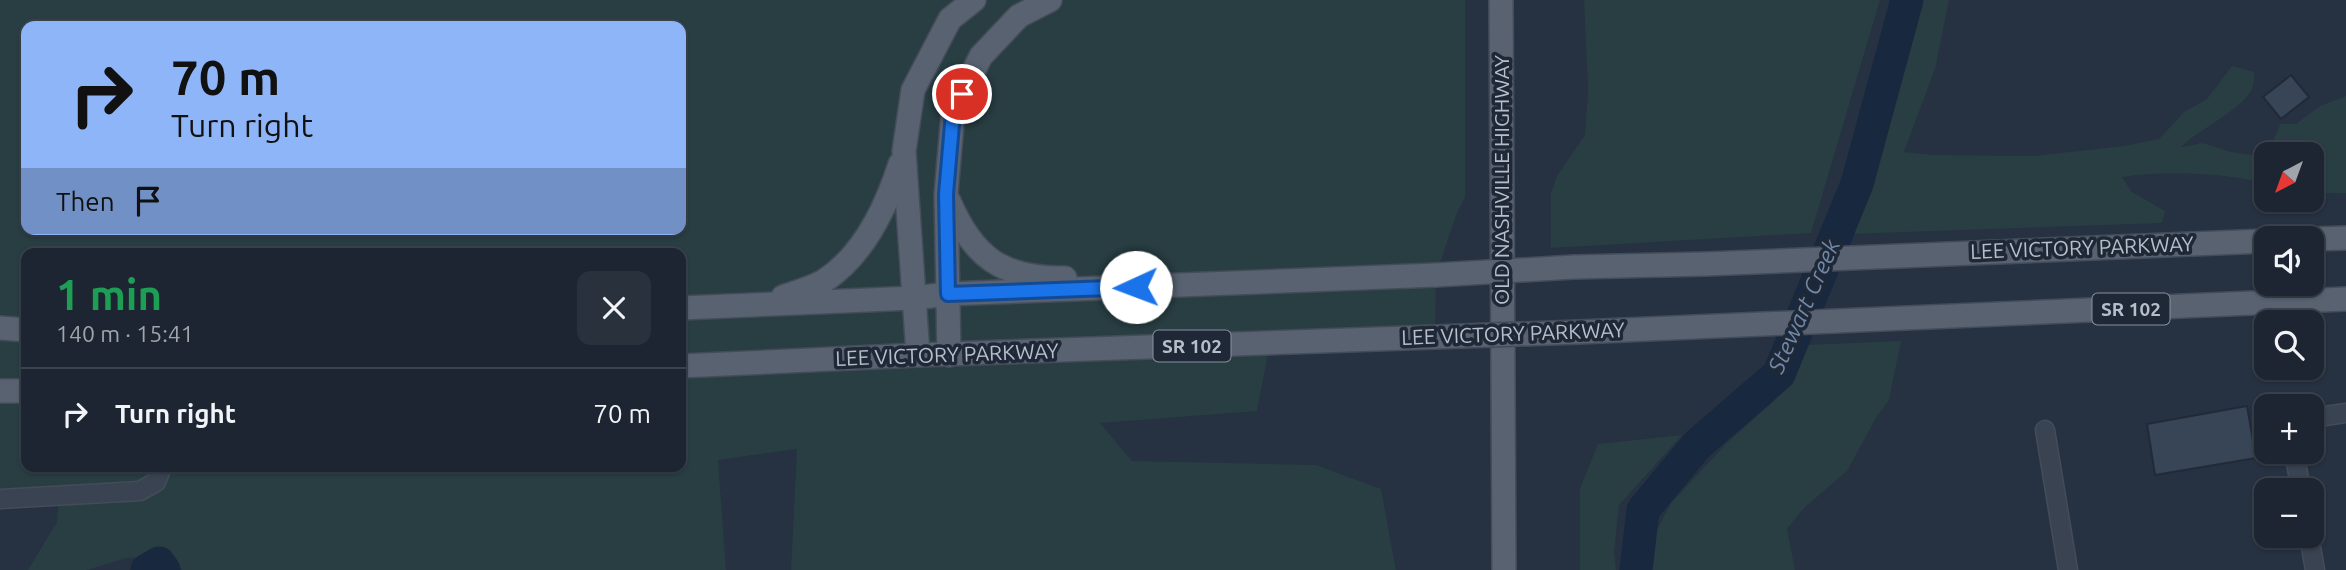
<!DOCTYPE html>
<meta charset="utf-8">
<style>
body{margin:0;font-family:Ubuntu,sans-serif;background:#29313d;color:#f1f3f6;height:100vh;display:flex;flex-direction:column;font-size:26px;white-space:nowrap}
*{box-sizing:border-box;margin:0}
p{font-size:23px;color:#a0a5ab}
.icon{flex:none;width:38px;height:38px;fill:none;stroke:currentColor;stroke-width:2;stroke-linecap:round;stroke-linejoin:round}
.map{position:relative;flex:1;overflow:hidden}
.drawer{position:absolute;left:21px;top:248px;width:665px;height:224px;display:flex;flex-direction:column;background:#1c2531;border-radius:14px;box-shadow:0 2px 5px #0004,0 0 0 2px #3a424d}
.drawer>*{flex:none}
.hud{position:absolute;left:21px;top:21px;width:665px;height:214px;border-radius:14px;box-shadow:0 2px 5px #0004,0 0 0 2px #3a424d;background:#8eb5f8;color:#111;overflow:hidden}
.needle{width:46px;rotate:221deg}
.fabs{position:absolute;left:2254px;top:142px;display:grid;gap:14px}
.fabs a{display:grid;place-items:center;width:70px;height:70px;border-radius:14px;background:#1c2531;box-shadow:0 2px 5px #0004,0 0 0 2px #3a424d;font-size:35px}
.pin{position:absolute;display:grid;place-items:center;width:60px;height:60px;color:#fff;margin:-30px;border:4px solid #fff;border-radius:50%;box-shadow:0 2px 7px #0007}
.me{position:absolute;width:77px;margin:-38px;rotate:268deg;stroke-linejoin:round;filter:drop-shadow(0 0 5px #0008)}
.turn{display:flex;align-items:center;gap:24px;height:147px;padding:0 35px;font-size:32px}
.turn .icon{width:91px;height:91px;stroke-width:2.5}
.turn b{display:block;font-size:49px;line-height:60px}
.then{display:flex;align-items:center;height:66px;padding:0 35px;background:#0003;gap:14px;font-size:26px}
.round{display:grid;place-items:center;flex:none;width:74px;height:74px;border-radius:14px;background:#29313d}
.head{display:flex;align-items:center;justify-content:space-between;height:119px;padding:0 35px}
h1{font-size:42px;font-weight:600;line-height:52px;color:#1e9e55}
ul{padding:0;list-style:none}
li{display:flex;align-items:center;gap:21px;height:91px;padding:0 35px;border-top:2px solid #3a424d}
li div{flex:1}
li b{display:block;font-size:26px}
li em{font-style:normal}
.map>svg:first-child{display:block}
</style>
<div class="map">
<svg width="2346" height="570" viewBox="0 0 2346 570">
<rect width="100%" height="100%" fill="#263141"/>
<!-- green -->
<g fill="#283e42" fill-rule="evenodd">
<path d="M0,0H1465V197L1455,218L1436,275L1435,337L1270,343L1257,411L1100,423L1132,461L1316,465L1381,489L1396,570H791L797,449L718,460L726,570H182L163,557L126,558L87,570H28L57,522L59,497L0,499ZM26,26H681V229H26ZM26,254H681V467H26Z"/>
<polygon points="1584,0 1880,0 1811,233 1551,248 1551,193 1557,176 1585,135 1588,90"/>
<path d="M1920,0H1949L1935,69L1904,152L1933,155L2033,156L2124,146L2159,139L2184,112L2207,99L2232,66L2254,72C2254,77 2254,84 2252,89C2244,108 2197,131 2181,147L2203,143L2231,152L2266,157V183C2223,173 2166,170 2122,177L2132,192L2165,211L2162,223L1849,234L1905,63Z"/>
<polygon points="2346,96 2346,193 2312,193 2312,154 2268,154 2280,124 2296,124 2320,106"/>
<polygon points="1901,341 1889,400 1876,418 1847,471 1804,508 1787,529 1795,570 1650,570 1649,545 1671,503 1727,443 1775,400 1804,345"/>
<polygon points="1682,435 1619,505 1614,552 1616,570 1580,570 1580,489 1598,444"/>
</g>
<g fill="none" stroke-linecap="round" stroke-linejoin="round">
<!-- river -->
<g stroke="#18283f" stroke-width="33">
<polyline points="147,570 159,563 164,570"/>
<polyline points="1636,570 1643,510 1698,444 1779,374 1857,184 1907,0"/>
</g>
</g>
<!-- building -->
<g fill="#384557" stroke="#212a38" stroke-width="2">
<polygon points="2291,75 2309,97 2281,119 2263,97"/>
<polygon points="2247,406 2256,458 2155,475 2147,424"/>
</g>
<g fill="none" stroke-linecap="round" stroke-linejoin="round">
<!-- minor casing -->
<g stroke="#444c5a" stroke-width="21">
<g id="minor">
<polyline points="2312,418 2346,413"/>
<polyline points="2045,430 2068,570"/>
<polyline points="2294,452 2301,490"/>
<polyline points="0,499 140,491 156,482 162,467"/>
<polyline points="2309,536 2315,570"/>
</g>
</g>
<!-- major casing -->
<g stroke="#444c5a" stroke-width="26">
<g id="major">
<polyline points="1501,0 1504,570"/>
<path d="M949,201C973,257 1002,279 1065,278"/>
<polyline points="2312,239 2346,238"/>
<polyline points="1574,267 1706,264 2266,241"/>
<path d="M783,297C796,292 812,288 824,281C864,255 886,208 900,164"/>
<polyline points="681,308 914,298 948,294 1436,275"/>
<polyline points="0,328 26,330"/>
<polyline points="1579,332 2346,299"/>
<polyline points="918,355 904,151 913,90 950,19 974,0"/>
<polyline points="949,355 946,194 953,113 981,56 1019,16 1050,0"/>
<polyline points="681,366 918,355 1435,337"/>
<polyline points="0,391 26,391"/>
</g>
</g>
<!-- minor -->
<use href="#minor" stroke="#3a4351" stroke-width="18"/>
<!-- major -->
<use href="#major" stroke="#586271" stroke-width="23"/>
<!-- major-bridge casing -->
<g stroke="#444c5a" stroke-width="26" stroke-linecap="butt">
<g id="major-bridge">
<polyline points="1436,275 1574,267"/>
<polyline points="1435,337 1579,332"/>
</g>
</g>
<!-- major-bridge -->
<use href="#major-bridge" stroke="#586271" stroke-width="23"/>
</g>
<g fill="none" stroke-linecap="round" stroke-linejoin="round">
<!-- route casing -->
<g stroke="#114b97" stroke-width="18">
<polyline id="route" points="962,94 953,113 946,194 948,294 1136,287"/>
</g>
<!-- route -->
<use href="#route" stroke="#1a73e8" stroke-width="12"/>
</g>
<g text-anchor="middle" stroke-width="7" stroke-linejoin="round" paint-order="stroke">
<!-- shield labels -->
<g fill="#1f2836" stroke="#89919e" stroke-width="2">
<rect x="2092.5" y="293.5" width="77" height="31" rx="5"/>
<rect x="1153.5" y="330.5" width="77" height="31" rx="5"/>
</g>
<g font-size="19" font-weight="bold" fill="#b7becb">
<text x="2131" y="316">SR 102</text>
<text x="1192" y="353">SR 102</text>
</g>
<!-- street labels -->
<g font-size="21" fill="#b7becb" stroke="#1f2836">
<text transform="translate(1502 180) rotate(-90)" y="7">OLD NASHVILLE HIGHWAY</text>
<text transform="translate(2082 248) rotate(-2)" y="7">LEE VICTORY PARKWAY</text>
<text transform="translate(1513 334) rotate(-2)" y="7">LEE VICTORY PARKWAY</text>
<text transform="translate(947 355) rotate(-2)" y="7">LEE VICTORY PARKWAY</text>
</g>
<!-- water labels -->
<g font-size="23" font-style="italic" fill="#7088aa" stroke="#1f2836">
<text transform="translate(1804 306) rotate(-66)" y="8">Stewart Creek</text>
</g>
</g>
</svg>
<div class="fabs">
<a><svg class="needle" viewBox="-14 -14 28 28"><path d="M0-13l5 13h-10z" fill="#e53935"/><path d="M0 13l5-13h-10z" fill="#a0a5ab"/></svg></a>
<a><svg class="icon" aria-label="sound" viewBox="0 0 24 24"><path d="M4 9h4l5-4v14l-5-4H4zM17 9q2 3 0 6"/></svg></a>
<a><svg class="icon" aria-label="search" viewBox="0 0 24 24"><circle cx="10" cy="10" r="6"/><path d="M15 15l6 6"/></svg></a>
<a>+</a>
<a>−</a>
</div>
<div class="pin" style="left:962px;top:94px;background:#d93025"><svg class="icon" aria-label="arrive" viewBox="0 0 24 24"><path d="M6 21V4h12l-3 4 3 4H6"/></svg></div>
<svg class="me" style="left:1136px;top:287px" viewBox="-20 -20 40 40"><circle r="19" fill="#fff"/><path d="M0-13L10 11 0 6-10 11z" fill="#1a73e8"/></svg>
<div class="hud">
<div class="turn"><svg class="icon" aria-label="right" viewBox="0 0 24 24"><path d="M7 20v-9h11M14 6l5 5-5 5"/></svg><div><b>70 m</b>Turn right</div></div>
<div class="then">Then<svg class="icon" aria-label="arrive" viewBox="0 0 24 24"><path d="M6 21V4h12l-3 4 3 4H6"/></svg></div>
</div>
<section class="drawer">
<div class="head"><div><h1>1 min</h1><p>140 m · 15:41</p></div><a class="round"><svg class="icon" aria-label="close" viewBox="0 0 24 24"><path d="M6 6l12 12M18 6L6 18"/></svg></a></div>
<ul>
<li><svg class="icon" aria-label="right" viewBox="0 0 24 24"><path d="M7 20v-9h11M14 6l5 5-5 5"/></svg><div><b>Turn right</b></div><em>70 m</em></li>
</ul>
</section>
</div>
